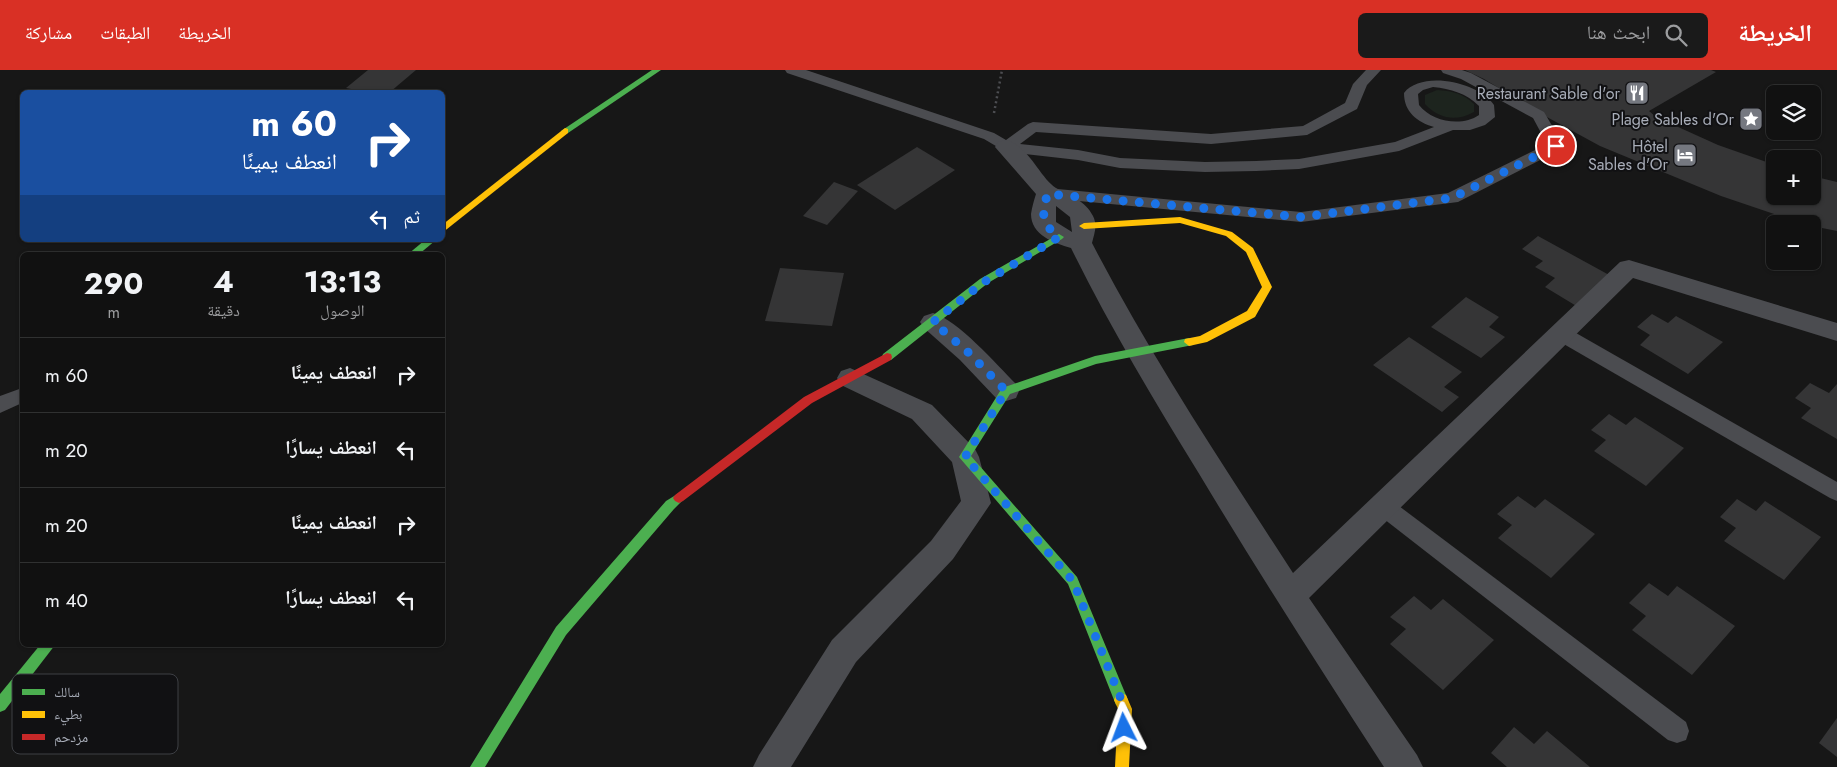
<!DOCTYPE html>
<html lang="ar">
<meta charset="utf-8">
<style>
body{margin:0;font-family:Jost,"Noto Naskh Arabic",sans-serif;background:#1a1a1a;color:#f1f3f6;direction:rtl;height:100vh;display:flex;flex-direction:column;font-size:19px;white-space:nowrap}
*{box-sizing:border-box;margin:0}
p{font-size:16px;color:#9c9d9f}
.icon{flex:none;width:28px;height:28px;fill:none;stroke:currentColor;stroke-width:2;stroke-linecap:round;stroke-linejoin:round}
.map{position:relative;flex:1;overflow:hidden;direction:ltr}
.side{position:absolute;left:20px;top:182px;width:425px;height:395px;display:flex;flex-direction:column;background:#111;border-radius:8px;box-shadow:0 1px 4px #0004,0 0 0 1px #303131;direction:rtl}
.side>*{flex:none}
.banner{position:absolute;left:20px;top:20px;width:425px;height:152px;border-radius:8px;box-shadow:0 1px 4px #0004,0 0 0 1px #303131;direction:rtl;background:#1a4fa0;color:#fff;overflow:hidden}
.controls{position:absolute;left:1766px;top:15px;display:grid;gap:10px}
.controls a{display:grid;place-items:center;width:55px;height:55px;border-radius:8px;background:#111;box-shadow:0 1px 4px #0004,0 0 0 1px #303131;font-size:25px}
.pin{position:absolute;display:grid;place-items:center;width:42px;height:42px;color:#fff;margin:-21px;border:2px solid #fff;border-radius:50%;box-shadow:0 1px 5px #0007}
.me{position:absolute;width:55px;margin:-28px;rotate:357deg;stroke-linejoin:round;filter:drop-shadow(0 0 4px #0008)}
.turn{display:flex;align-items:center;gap:18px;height:105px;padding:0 25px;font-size:22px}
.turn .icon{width:65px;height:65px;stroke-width:2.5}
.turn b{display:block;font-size:35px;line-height:42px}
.then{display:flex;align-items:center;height:48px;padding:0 25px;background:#0003;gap:10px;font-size:19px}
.eta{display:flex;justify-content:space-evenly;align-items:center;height:85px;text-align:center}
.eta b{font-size:30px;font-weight:700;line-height:35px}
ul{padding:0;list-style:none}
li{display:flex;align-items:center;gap:15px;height:75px;padding:0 25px;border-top:1px solid #303131}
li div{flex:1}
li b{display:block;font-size:19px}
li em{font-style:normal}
header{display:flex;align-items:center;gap:30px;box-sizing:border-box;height:70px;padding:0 25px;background:#d93025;color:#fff}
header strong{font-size:24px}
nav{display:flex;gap:28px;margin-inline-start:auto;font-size:18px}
.search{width:350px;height:45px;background:#1a1a1a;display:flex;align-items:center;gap:12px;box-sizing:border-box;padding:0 18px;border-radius:8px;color:#9c9d9f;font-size:19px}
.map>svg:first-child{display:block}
</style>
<header>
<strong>الخريطة</strong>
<div class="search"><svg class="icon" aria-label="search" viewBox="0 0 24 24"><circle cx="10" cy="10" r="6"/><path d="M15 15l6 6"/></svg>ابحث هنا</div>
<nav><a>الخريطة</a><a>الطبقات</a><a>مشاركة</a></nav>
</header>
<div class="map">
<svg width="1837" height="697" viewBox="0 0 1837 697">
<rect width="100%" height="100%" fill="#171717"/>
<!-- green -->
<path fill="#1d241e" d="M1437,20C1452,21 1462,23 1474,34V42C1456,52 1439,49 1425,34V25Z"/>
<!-- building -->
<g fill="#353536">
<polygon points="368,0 416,0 390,22 366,22 346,18"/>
<polygon points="1465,0 1711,0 1716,2 1649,41 1656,47 1718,75 1775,95 1775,126 1812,126 1812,106 1837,112 1837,161 1812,156 1812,154 1801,153 1721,126 1600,76 1545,46 1484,9"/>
<polygon points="917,77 955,100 895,140 857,115"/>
<polygon points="834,112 858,121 827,155 803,146"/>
<polygon points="1538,166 1611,206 1578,237 1545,217 1555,208 1535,197 1543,191 1522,179"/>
<polygon points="780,198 844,203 832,256 765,251"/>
<polygon points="1466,227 1499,247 1489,257 1505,267 1481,288 1431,257"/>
<polygon points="1652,244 1668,253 1676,246 1723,272 1688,304 1640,275 1650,265 1637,257"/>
<polygon points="1409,267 1462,302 1444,317 1459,327 1442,342 1373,295"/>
<polygon points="1810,313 1829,323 1837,314 1837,369 1801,348 1811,338 1795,328"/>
<polygon points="1609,344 1626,355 1635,347 1684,378 1646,416 1594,381 1606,370 1591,360"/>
<polygon points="1518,426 1535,438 1545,429 1595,464 1551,508 1498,468 1512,455 1497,444"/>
<polygon points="1737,429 1756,441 1765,431 1821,467 1784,510 1724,471 1736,458 1720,447"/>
<polygon points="1649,513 1668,526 1677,516 1735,556 1692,605 1632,560 1646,546 1629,533"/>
<polygon points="1414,526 1431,540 1443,529 1494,570 1443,620 1390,574 1406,559 1390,547"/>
<polygon points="1837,648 1837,687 1819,673"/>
<polygon points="1514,657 1534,674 1547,661 1590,697 1507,697 1491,683"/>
</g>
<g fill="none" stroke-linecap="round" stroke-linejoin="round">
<!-- path -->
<polyline stroke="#4d4e52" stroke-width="2.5" stroke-dasharray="2 3" stroke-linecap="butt" points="994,43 1002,0"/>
<!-- lane -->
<g fill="#4b4c50" fill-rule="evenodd">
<path d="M785,0H806L994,63L1006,70L1028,54L1033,52L1211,64L1303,56L1345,33L1353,14L1366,0H1381L1367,15L1357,39L1307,65L1211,74L1036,62L1020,74L1078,80L1120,88L1205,92L1256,91L1299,89L1395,72L1434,57C1417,52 1404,42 1404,23C1422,0 1478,12 1494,35L1495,47L1485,55L1470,60H1453L1399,81L1299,99L1256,101L1205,102L1120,98L1078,90L1006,82L984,69L787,3ZM1433,17C1451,19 1466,23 1479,36V45C1462,57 1432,52 1419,35L1418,24L1423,20Z"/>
<polygon points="1441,0 1462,0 1471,3 1544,42 1564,76 1562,79 1458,132 1301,152 1047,128 1041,127 1039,123 1041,119 1047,118 1301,142 1448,123 1547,74 1533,48 1461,9 1443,3"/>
<polygon points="1562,257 1569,259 1837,412 1837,431 1830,428 1555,269 1553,264 1555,259"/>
<polygon points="22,318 22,333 0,343 0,326"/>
<polygon points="1383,427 1391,430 1686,652 1689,661 1686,670 1677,673 1668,670 1375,442 1372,436 1375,430"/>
</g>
<!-- street -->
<g fill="#4b4c50" fill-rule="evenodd">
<path d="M1006,70C1029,76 1040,108 1056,118C1071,127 1085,130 1093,146C1098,156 1094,164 1092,173C1151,287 1223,395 1293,503L1620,192L1629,190L1837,253V271L1633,208L1309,528L1417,685L1423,697H1384C1321,600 1258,502 1198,402C1153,329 1109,255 1071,178C1054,173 1031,165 1031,144C1032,137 1034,130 1036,124L995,77L998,72ZM1056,136L1070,147L1072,162L1056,152Z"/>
<path d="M933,243C958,250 996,294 1016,314L1019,321L1016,328L1006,331L996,328L960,290L924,258L920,252L924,246Z"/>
<polygon points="850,298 932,335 975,379 979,387 991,433 953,489 856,592 791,697 753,697 759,685 832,570 931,471 961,431 952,392 912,349 841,315 837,308 841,301"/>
</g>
<!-- fast -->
<g fill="#4caf50" fill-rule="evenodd">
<polygon points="652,0 661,0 568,63 565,64 561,61"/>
<polygon points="1059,164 1064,167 1062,169 988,213 891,290 883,290 882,287 883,284 980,209"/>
<polygon points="425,170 436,170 418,185 407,185"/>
<polygon points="1189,268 1194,272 1193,275 1096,294 1010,324 971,386 1077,507 1128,630 1126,635 1121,637 1116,635 1114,630 1068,514 959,387 1002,318 1095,286"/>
<polygon points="679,423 683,425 685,428 674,439 566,565 485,697 470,697 556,557 666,431"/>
<polygon points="40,575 55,575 5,640 0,642 0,624"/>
</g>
<!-- slow -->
<g fill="#ffc107" fill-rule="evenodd">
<polygon points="565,58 568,59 568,63 442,163 442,155"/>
<polygon points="1180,147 1232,162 1253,178 1272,217 1255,247 1207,272 1189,276 1184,272 1185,269 1200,266 1247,241 1262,217 1246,182 1226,166 1180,153 1084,159 1079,156 1084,153"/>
<polygon points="1121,623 1126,625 1132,639 1129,697 1115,697 1118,639 1114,630 1116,625"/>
</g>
<!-- jam -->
<polygon fill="#c62828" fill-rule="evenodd" points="887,283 891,284 892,287 891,290 812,333 683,431 679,433 675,431 673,428 675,425 804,327"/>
</g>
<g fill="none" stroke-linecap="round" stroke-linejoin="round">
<!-- route -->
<path stroke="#1a73e8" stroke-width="9" stroke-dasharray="0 16.2" d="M1124,658L1125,639L1073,511L965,387L1006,321L969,283L933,252L984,212L1059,167C1039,151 1043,147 1047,124L1301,147L1452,128L1556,76"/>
</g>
<!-- icons -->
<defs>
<g id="restaurant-square" transform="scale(1.25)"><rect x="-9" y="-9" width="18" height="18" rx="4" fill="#757880" stroke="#111113"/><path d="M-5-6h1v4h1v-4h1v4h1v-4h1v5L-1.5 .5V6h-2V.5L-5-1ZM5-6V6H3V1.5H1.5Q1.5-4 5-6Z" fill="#fff"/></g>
<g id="sight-square" transform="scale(1.25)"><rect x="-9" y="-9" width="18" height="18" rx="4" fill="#757880" stroke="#111113"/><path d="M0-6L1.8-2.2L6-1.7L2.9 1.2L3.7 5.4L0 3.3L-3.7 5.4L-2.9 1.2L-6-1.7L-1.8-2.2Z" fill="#fff"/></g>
<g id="hotel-square" transform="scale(1.25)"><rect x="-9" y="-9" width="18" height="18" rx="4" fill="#757880" stroke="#111113"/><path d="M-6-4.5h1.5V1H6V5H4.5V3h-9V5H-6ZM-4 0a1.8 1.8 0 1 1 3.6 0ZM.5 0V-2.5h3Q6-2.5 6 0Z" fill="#fff"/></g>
</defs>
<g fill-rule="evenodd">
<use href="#restaurant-square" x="1637" y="23"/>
<use href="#sight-square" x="1751" y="49"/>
<use href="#hotel-square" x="1685" y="85"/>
</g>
<g text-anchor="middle" stroke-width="4" stroke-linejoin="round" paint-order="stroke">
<!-- far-poi labels -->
<g font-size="16" fill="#a8adb8" stroke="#111113" text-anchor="end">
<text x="1620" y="29">Restaurant Sable d'or</text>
<text x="1734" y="55">Plage Sables d'Or</text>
<text x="1668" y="82">Hôtel<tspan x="1668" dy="18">Sables d'Or</tspan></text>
</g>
</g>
<!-- legend -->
<rect x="12" y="604" width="166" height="80" rx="8" fill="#111113" stroke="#3e4045" stroke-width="1"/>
<rect x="22" y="619" width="23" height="6" fill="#4caf50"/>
<rect x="22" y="641" width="23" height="7" fill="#ffc107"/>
<rect x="22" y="664" width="23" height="6" fill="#c62828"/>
<g font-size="14" fill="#a8adb8">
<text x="54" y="627">سالك</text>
<text x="54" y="649">بطيء</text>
<text x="54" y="672">مزدحم</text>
</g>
</svg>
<div class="controls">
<a><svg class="icon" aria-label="layers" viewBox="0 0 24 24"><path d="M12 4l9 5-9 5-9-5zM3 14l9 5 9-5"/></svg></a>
<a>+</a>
<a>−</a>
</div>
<div class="pin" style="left:1556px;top:76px;background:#d93025"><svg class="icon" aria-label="arrive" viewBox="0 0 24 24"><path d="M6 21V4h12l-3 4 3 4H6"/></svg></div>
<svg class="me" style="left:1124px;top:658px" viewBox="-20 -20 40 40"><path d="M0-17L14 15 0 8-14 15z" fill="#1a73e8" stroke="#fff" stroke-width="4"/></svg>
<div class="banner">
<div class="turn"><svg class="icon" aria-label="right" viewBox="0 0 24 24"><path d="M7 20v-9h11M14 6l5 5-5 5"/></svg><div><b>60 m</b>انعطف يمينًا</div></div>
<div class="then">ثم<svg class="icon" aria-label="left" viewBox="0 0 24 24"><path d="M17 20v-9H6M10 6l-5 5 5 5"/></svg></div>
</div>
<section class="side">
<div class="eta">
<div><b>13:13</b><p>الوصول</p></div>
<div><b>4</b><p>دقيقة</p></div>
<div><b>290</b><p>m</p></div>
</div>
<ul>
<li><svg class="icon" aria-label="right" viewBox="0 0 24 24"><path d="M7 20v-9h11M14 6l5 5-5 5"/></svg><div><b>انعطف يمينًا</b></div><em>60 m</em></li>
<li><svg class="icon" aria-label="left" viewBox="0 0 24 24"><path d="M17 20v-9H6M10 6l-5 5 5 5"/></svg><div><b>انعطف يسارًا</b></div><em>20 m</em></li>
<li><svg class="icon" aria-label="right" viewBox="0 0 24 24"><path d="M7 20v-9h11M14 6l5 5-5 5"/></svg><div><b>انعطف يمينًا</b></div><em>20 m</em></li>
<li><svg class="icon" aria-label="left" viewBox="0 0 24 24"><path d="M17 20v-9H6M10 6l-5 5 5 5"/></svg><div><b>انعطف يسارًا</b></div><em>40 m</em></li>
</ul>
</section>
</div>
